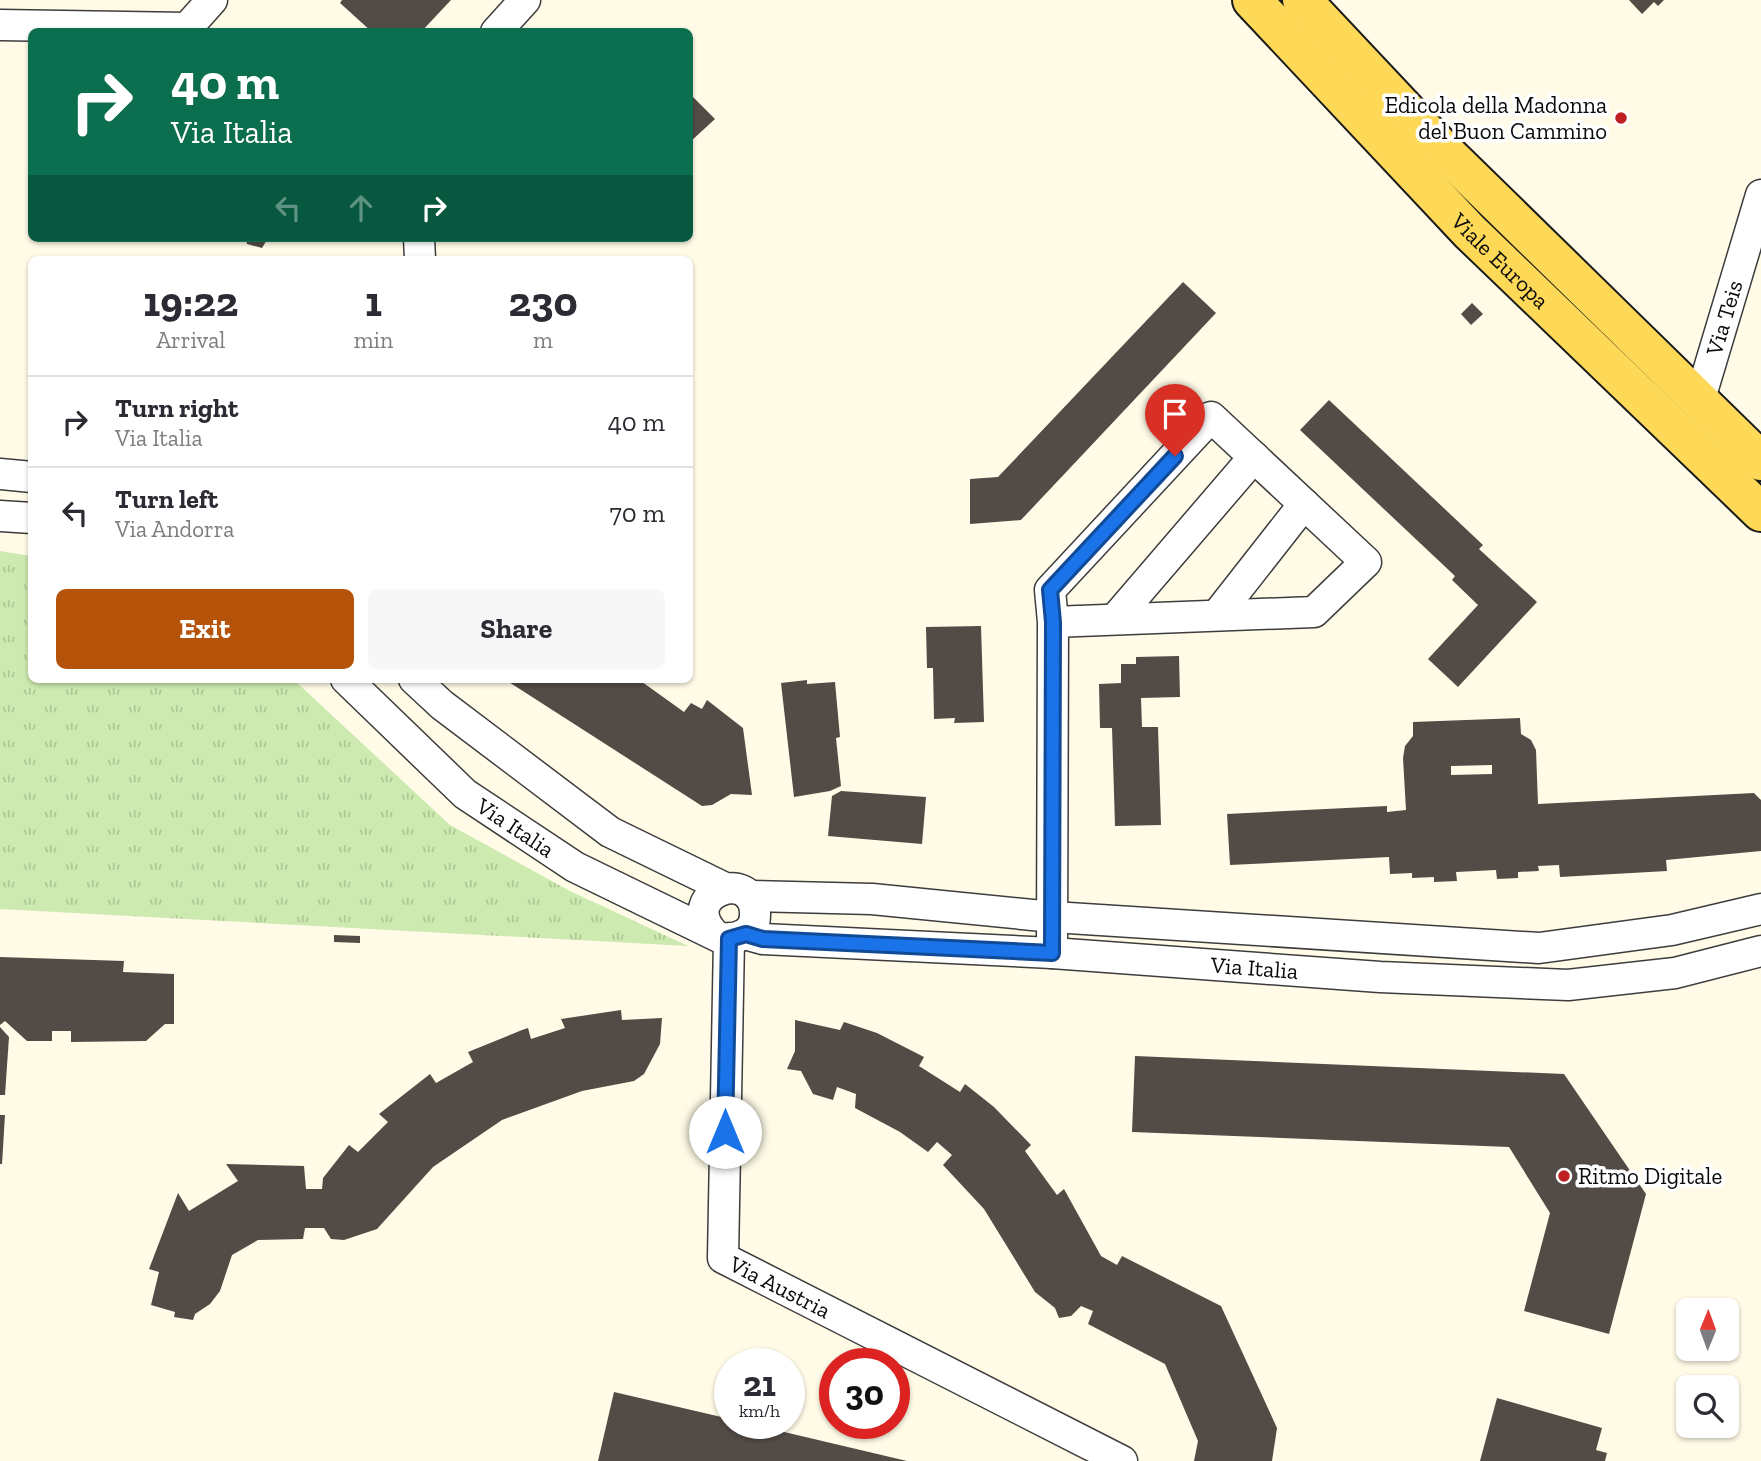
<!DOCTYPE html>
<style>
body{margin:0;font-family:"Zilla Slab",serif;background:#f7f7f7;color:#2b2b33;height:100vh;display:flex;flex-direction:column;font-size:26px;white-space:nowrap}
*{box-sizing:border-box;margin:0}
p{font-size:23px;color:#7c7c81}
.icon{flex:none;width:38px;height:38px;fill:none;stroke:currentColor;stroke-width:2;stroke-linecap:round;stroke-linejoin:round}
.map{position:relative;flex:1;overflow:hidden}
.panel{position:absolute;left:28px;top:256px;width:665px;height:427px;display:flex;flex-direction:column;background:#fff;border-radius:10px;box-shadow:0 2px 5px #0004}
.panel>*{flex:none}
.banner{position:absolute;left:28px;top:28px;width:665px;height:214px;border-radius:10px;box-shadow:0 2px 5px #0004;background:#0b6e4f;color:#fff;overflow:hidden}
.needle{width:46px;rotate:1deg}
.tools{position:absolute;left:1676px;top:1298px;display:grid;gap:14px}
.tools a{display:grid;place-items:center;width:63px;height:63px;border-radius:10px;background:#fff;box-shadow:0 2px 5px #0004;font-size:35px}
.speed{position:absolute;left:714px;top:1348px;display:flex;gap:14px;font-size:35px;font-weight:700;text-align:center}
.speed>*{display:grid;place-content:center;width:91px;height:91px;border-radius:50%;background:#fff;box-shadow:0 2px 5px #0004;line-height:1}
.speed small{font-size:18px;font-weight:400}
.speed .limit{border:10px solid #d22;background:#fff;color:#111}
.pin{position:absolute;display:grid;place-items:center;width:60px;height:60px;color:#fff;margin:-72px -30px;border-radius:50% 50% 50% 0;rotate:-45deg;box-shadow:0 0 7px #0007}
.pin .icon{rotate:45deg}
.me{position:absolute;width:77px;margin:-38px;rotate:0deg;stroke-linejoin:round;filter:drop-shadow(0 0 5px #0008)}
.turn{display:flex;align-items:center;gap:24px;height:147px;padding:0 28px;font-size:32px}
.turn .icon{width:91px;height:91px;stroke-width:2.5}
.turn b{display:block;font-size:49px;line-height:60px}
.lanes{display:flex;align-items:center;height:66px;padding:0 28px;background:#0003;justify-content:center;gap:35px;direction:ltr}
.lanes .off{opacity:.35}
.eta{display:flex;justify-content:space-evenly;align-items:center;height:119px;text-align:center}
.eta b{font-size:42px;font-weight:700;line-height:49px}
.action{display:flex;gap:14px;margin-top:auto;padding:14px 28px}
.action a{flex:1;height:80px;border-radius:10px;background:#b45309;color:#fff;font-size:28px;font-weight:700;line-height:80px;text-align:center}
.action a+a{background:#f7f7f7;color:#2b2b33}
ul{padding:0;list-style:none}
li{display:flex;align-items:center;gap:21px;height:91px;padding:0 28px;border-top:2px solid #e1e1e2}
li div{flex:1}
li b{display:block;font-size:26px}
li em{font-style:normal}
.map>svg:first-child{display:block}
</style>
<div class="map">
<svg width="1761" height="1461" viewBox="0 0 1761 1461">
<defs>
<pattern id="park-tufts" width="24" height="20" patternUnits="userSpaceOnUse" patternTransform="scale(1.75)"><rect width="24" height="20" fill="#cdeab0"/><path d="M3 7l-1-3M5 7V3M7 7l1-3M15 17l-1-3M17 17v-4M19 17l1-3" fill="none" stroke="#afc796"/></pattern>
</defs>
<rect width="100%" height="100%" fill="#fffbe7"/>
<!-- park -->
<polygon fill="url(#park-tufts)" points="0,551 31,556 32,679 293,679 450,825 570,891 688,946 0,909"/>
<!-- building -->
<g fill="#534b46" fill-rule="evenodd">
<polygon points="342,0 451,0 421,32 372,32 340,3"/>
<polygon points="1629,0 1664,0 1658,6 1654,2 1642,14"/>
<polygon points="690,94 715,119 690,142"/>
<polygon points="246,238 268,238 262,248 247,244"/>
<polygon points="1183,282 1216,313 1021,520 970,524 970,479 998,477"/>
<polygon points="1472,303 1483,314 1471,325 1461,314"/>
<polygon points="1329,400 1483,545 1479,549 1537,602 1458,687 1428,659 1478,605 1452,580 1455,576 1300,430"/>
<polygon points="981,626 984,722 954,723 955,718 934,719 933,668 927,668 926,627"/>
<polygon points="1179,656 1180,697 1141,698 1142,727 1158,727 1161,825 1115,826 1112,728 1100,728 1099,684 1121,683 1121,664 1136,664 1136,657"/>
<polygon points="504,679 638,679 684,712 691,703 702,709 707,700 743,728 752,795 731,794 712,805 702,806"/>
<polygon points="807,680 807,684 835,682 840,737 836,738 841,786 830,791 794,797 781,683"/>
<path d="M1520,718L1521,734L1531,740L1536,750L1538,804L1754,793L1761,800V851L1666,860L1667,871L1560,877L1559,865L1538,866L1539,871L1518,872V878L1497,879L1496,870L1456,872L1457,881L1434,882V877L1412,878V873L1390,874L1389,857L1230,865L1227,814L1387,806V812L1406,810L1403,758L1405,746L1413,736V722ZM1492,765V774L1451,775V766Z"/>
<polygon points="841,791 926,797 922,844 828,836 832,796"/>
<polygon points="334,935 360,936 360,943 334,942"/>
<polygon points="0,957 124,961 123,972 174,974 174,1024 165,1024 146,1041 71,1042 71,1031 52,1031 52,1041 27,1041 5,1021 0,1025"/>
<polygon points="621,1010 622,1020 662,1018 660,1044 644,1074 634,1081 582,1091 502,1120 433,1167 377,1229 344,1240 331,1239 324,1228 305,1228 303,1239 258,1240 232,1255 220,1291 210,1304 195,1314 193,1320 174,1317 175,1312 151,1305 159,1272 149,1269 178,1193 189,1211 238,1181 226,1164 304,1166 306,1189 322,1189 323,1178 349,1145 358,1152 388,1122 379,1114 430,1074 436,1083 473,1062 468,1052 522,1030 528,1028 531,1039 565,1028 561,1019"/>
<polygon points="795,1020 840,1030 844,1022 877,1033 924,1057 919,1066 960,1092 965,1084 994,1107 1031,1145 1025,1151 1057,1195 1064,1189 1101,1256 1117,1265 1122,1256 1221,1306 1277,1428 1272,1461 1194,1461 1198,1441 1165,1364 1088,1324 1093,1311 1081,1306 1071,1316 1059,1318 1055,1308 1035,1292 984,1209 943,1165 952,1155 937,1142 928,1152 900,1132 855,1108 856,1094 837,1087 833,1100 813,1094 801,1071 787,1069 795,1051"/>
<polygon points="0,1027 9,1037 5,1095 0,1095"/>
<polygon points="1135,1056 1564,1074 1646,1194 1609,1334 1524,1311 1550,1213 1509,1147 1132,1132"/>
<polygon points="0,1115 5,1115 2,1164 0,1164"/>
<polygon points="614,1392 730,1419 730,1423 746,1423 907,1461 598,1461"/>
<polygon points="1497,1398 1602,1428 1596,1450 1607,1453 1605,1461 1480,1461"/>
</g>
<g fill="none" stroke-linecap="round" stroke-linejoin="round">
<!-- minor casing -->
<g stroke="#3d3d3d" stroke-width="33">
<g id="minor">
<polyline points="0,25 187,28 212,0"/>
<polyline points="496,32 525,0"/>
<polyline points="419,238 420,259"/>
<path id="s1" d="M1699,402L1761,195"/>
<polyline points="0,474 32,477"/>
<polyline points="0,516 32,518"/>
<polyline points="1217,615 1304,504"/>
<polyline points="1115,619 1254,457"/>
<path id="s2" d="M346,679L465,794L575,867L721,938C738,940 756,933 755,913C754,866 676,894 714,934"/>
<polyline points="414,679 442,705 610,832 725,888"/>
<polyline points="749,896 872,899 1053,917 1539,948 1672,930 1761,909"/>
<path id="s3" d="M745,934L763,939L1052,953L1380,977L1568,985L1675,973L1761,951"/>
<path id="s4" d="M729,939L723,1258L1122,1461"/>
<polyline points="1052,953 1053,622 1050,590 1211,417 1366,562 1314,612 1053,622"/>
</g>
</g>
<!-- major casing -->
<g stroke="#1b1b1b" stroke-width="42">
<g id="major">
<path id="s5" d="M1252,0L1470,232L1761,512"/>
<polyline points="1302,0 1444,151 1761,461"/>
</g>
</g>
<!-- minor -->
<use href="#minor" stroke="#fff" stroke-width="30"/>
<!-- major -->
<use href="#major" stroke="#fed958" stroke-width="38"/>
</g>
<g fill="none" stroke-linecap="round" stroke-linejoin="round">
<!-- route casing -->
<g stroke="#114b97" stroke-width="18">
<polyline id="route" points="725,1132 729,939 746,934 763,939 1052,953 1053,622 1050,590 1175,456"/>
</g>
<!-- route -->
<use href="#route" stroke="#1a73e8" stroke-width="12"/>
</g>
<!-- markers -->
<g fill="#bd1f23" stroke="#fff" stroke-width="2.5">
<circle cx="1621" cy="118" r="7"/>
<circle cx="1564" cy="1176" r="7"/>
</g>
<g text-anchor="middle" stroke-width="7" stroke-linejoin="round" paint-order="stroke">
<!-- poi labels -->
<g font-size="23" fill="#0a0a0a" stroke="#fff" text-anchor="end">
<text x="1607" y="113">Edicola della Madonna<tspan x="1607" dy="26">del Buon Cammino</tspan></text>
<text x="1578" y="1184" text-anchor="start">Ritmo Digitale</text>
</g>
<!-- street labels -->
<g font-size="23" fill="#0a0a0a" stroke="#fff">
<text dy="8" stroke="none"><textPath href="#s5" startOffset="360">Viale Europa</textPath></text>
<text dy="8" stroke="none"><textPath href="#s1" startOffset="88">Via Teis</textPath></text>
<text dy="8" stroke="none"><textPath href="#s2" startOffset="226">Via Italia</textPath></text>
<text dy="8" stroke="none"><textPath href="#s3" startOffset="511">Via Italia</textPath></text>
<text dy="8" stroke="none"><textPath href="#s4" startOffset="383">Via Austria</textPath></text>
</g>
</g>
</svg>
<div class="tools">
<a><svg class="needle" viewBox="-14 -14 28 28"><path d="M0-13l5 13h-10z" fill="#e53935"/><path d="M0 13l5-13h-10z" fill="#7c7c81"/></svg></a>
<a><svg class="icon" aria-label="search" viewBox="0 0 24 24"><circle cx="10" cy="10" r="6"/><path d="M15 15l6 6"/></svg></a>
</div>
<div class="speed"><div>21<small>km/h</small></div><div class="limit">30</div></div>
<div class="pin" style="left:1175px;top:456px;background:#d93025"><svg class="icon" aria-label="arrive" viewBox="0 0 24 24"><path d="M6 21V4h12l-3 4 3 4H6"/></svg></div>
<svg class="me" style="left:725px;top:1132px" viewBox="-20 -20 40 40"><circle r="19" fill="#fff"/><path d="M0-13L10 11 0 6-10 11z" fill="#1a73e8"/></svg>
<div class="banner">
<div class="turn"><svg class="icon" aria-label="right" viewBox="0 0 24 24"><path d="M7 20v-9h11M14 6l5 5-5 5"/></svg><div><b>40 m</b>Via Italia</div></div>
<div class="lanes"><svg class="icon off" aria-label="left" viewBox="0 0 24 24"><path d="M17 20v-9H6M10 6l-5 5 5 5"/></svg><svg class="icon off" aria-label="ahead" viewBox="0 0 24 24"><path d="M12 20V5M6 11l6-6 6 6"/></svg><svg class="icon" aria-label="right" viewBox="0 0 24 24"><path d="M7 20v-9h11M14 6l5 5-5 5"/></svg></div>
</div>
<section class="panel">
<div class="eta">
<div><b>19:22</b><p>Arrival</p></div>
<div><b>1</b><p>min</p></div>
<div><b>230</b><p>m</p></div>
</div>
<ul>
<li><svg class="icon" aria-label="right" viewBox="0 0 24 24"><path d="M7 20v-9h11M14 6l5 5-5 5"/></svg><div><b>Turn right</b><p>Via Italia</p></div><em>40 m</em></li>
<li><svg class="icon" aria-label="left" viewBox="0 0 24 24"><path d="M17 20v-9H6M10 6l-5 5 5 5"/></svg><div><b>Turn left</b><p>Via Andorra</p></div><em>70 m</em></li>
</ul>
<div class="action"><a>Exit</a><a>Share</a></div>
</section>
</div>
